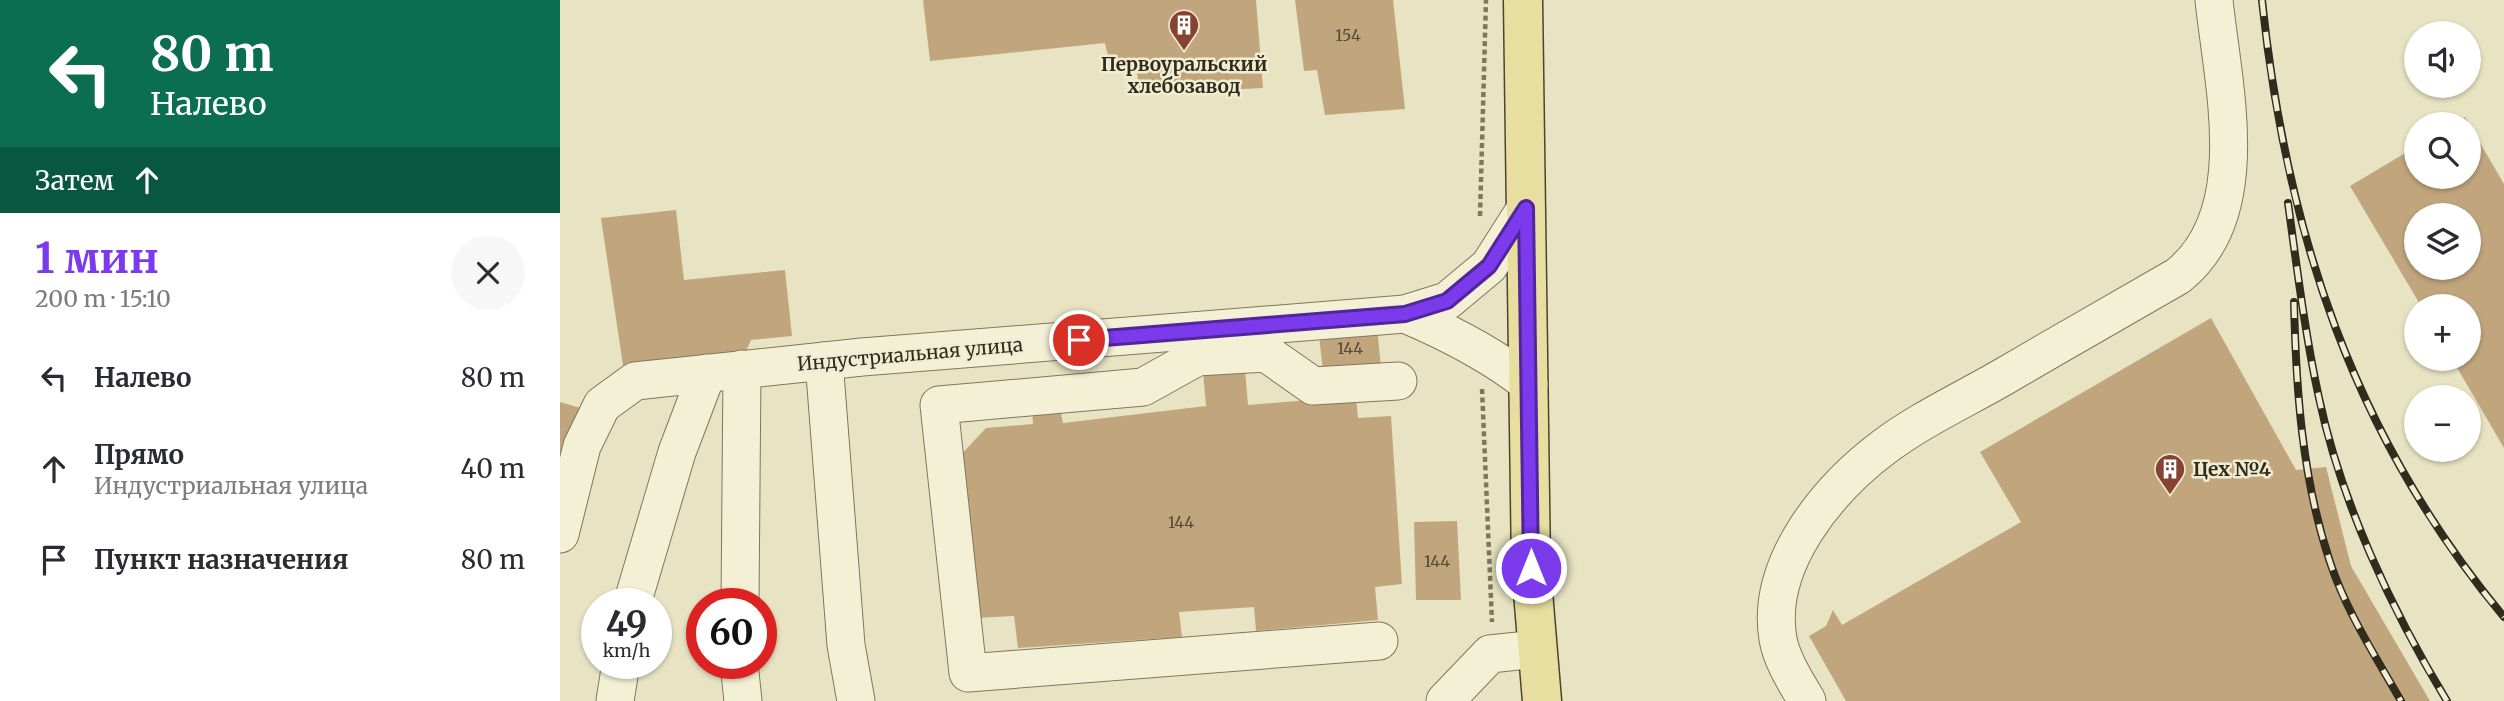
<!DOCTYPE html>
<html lang="ru">
<meta charset="utf-8">
<style>
body{margin:0;font-family:Merriweather,serif;background:#f7f7f7;color:#2b2b33;height:100vh;display:flex;flex-direction:column;font-size:26px;white-space:nowrap}
*{box-sizing:border-box;margin:0}
p{font-size:23px;color:#7c7c81}
.icon{flex:none;width:38px;height:38px;fill:none;stroke:currentColor;stroke-width:2;stroke-linecap:round;stroke-linejoin:round}
.map{position:relative;flex:1;overflow:hidden}
.drawer{display:flex;flex-direction:column;background:#fff;width:560px}
.drawer>*{flex:none}
.top-card{background:#0b6e4f;color:#fff;overflow:hidden}
.fabs{position:absolute;left:1844px;top:21px;display:grid;gap:14px}
.fabs a{display:grid;place-items:center;width:77px;height:77px;border-radius:50%;background:#fff;box-shadow:0 2px 5px #0004;font-size:35px}
.speed{position:absolute;left:21px;top:588px;display:flex;gap:14px;font-size:35px;font-weight:700;text-align:center}
.speed>*{display:grid;place-content:center;width:91px;height:91px;border-radius:50%;background:#fff;box-shadow:0 2px 5px #0004;line-height:1}
.speed small{font-size:18px;font-weight:400}
.speed .limit{border:10px solid #d22;background:#fff;color:#111}
.pin{position:absolute;display:grid;place-items:center;width:60px;height:60px;color:#fff;margin:-30px;border:4px solid #fff;border-radius:50%;box-shadow:0 2px 7px #0007}
.me{position:absolute;width:77px;margin:-38px;rotate:0deg;stroke-linejoin:round;filter:drop-shadow(0 0 5px #0008)}
.turn{display:flex;align-items:center;gap:24px;height:147px;padding:0 35px;font-size:32px}
.turn .icon{width:91px;height:91px;stroke-width:2.5}
.turn b{display:block;font-size:49px;line-height:60px}
.then{display:flex;align-items:center;height:66px;padding:0 35px;background:#0003;gap:14px;font-size:26px}
.round{display:grid;place-items:center;flex:none;width:74px;height:74px;border-radius:37px;background:#f7f7f7}
.headline{display:flex;align-items:center;justify-content:space-between;height:119px;padding:0 35px}
h1{font-size:42px;font-weight:700;line-height:52px;color:#7c3aed}
ul{padding:0;list-style:none}
li{display:flex;align-items:center;gap:21px;height:91px;padding:0 35px}
li div{flex:1}
li b{display:block;font-size:26px}
li em{font-style:normal}
main{display:flex;flex:1;min-height:0}
.map>svg:first-child{display:block}
</style>
<main>
<section class="drawer">
<div class="top-card">
<div class="turn"><svg class="icon" aria-label="left" viewBox="0 0 24 24"><path d="M17 20v-9H6M10 6l-5 5 5 5"/></svg><div><b>80 m</b>Налево</div></div>
<div class="then">Затем<svg class="icon" aria-label="ahead" viewBox="0 0 24 24"><path d="M12 20V5M6 11l6-6 6 6"/></svg></div>
</div>
<div class="headline"><div><h1>1 мин</h1><p>200 m · 15:10</p></div><a class="round"><svg class="icon" aria-label="close" viewBox="0 0 24 24"><path d="M6 6l12 12M18 6L6 18"/></svg></a></div>
<ul>
<li><svg class="icon" aria-label="left" viewBox="0 0 24 24"><path d="M17 20v-9H6M10 6l-5 5 5 5"/></svg><div><b>Налево</b></div><em>80 m</em></li>
<li><svg class="icon" aria-label="ahead" viewBox="0 0 24 24"><path d="M12 20V5M6 11l6-6 6 6"/></svg><div><b>Прямо</b><p>Индустриальная улица</p></div><em>40 m</em></li>
<li><svg class="icon" aria-label="arrive" viewBox="0 0 24 24"><path d="M6 21V4h12l-3 4 3 4H6"/></svg><div><b>Пункт назначения</b></div><em>80 m</em></li>
</ul>
</section>
<div class="map">
<svg width="1944" height="701" viewBox="0 0 1944 701">
<rect width="100%" height="100%" fill="#e8e4c3"/>
<!-- building -->
<g fill="#c1a67d" fill-rule="evenodd">
<polygon points="363,0 696,0 703,88 580,94 576,65 551,69 545,43 370,61"/>
<polygon points="735,0 833,0 845,109 765,115 757,70 744,71"/>
<polygon points="1905,117 1909,124 1893,124"/>
<path d="M1909,124L1944,184V448L1892,359H1909V306H1861L1790,186L1857,146V177H1909ZM1857,215H1909V268H1857Z"/>
<polygon points="116,210 124,280 225,270 232,336 191,340 184,356 64,372 41,218"/>
<polygon points="1651,318 1736,470 1766,467 1791,566 1870,701 1286,701 1249,636 1266,626 1273,610 1282,625 1461,522 1420,452"/>
<polygon points="758,327 817,327 821,368 763,371"/>
<polygon points="685,370 688,405 796,396 798,418 831,416 842,584 815,587 818,620 696,631 694,607 619,612 622,637 458,648 454,616 416,618 396,460 426,428 473,424 472,407 499,404 503,423 646,406 643,372"/>
<polygon points="0,402 24,409 0,491"/>
<polygon points="897,521 901,600 856,600 854,522"/>
</g>
<g fill="none" stroke-linecap="round" stroke-linejoin="round">
<!-- minor casing -->
<g stroke="#80765c" stroke-width="39">
<g id="minor">
<path d="M845,314C890,333 931,354 969,384"/>
<polyline points="264,361 286,645 296,701"/>
<polyline points="0,534 22,446 42,405 75,381 302,357 845,314 887,301 929,266 966,208"/>
<polyline points="72,604 117,452 147,373"/>
<polyline points="180,604 182,369"/>
<polyline points="819,641 408,673 379,405 583,387 637,357 706,353 753,386 838,381"/>
<polyline points="179,663 183,701"/>
<polyline points="55,701 61,663"/>
<polyline points="885,701 930,654 976,649"/>
<path d="M1247,701C1236,682 1222,661 1218,639C1205,564 1268,489 1324,447C1360,420 1403,400 1443,377C1501,343 1559,310 1618,276C1696,214 1663,87 1654,0"/>
</g>
</g>
<!-- major casing -->
<g stroke="#4e4330" stroke-width="41">
<polyline id="major" points="963,0 971,568 982,701"/>
</g>
<!-- path -->
<g stroke="#80765c" stroke-width="4.5" stroke-dasharray="5 3.5" stroke-linecap="butt">
<polyline points="920,216 926,0"/>
<polyline points="922,389 932,622"/>
</g>
<!-- minor -->
<use href="#minor" stroke="#f4f0d5" stroke-width="37"/>
<!-- major -->
<use href="#major" stroke="#e7de9f" stroke-width="38"/>
<!-- rail casing -->
<g stroke="#312b1e" stroke-width="8">
<g id="rail">
<path d="M1702,0C1726,231 1793,436 1944,617"/>
<path d="M1728,203C1737,268 1745,334 1759,398C1781,502 1832,611 1887,701"/>
<path d="M1734,302C1736,390 1742,478 1770,562C1786,611 1816,657 1841,701"/>
</g>
</g>
<!-- rail -->
<use href="#rail" stroke="#f0edd2" stroke-width="5" stroke-dasharray="16" stroke-linecap="butt"/>
</g>
<g fill="none" stroke-linecap="round" stroke-linejoin="round">
<!-- route casing -->
<g stroke="#51269a" stroke-width="18">
<polyline id="route" points="519,340 845,314 887,301 929,266 966,208 971,568"/>
</g>
<!-- route -->
<use href="#route" stroke="#7c3aed" stroke-width="12"/>
</g>
<!-- icons -->
<defs>
<g id="building-pin" transform="scale(1.575)"><path d="M0 17L-7.5 6A9.5 9.5 0 1 1 7.5 6Z" fill="#874234" stroke="#f0edd2"/><path d="M-4-6H4V6H1V3H-1V6H-4ZM-2.5-4.3h1.7v1.8h-1.7ZM.8-4.3h1.7v1.8H.8ZM-2.5-1h1.7V.8h-1.7ZM.8-1h1.7V.8H.8Z" fill="#fff"/></g>
</defs>
<g fill-rule="evenodd">
<use href="#building-pin" x="624" y="25"/>
<use href="#building-pin" x="1610" y="469"/>
</g>
<g text-anchor="middle" stroke-width="5" stroke-linejoin="round" paint-order="stroke">
<!-- number labels -->
<g font-size="16" fill="#554a36">
<text x="788" y="41">154</text>
<text x="790" y="354">144</text>
<text x="621" y="528">144</text>
<text x="877" y="567">144</text>
</g>
<!-- poi labels -->
<g font-size="19" font-weight="bold" fill="#312b1e" stroke="#f0edd2">
<text x="624" y="71">Первоуральский<tspan x="624" dy="22">хлебозавод</tspan></text>
<text x="1633" y="476" text-anchor="start">Цех №4</text>
</g>
<!-- street labels -->
<g font-size="19" fill="#312b1e" stroke="#f0edd2">
<text transform="translate(350 354) rotate(-5)" y="7">Индустриальная улица</text>
</g>
</g>
</svg>
<div class="fabs">
<a><svg class="icon" aria-label="sound" viewBox="0 0 24 24"><path d="M4 9h4l5-4v14l-5-4H4zM17 9q2 3 0 6"/></svg></a>
<a><svg class="icon" aria-label="search" viewBox="0 0 24 24"><circle cx="10" cy="10" r="6"/><path d="M15 15l6 6"/></svg></a>
<a><svg class="icon" aria-label="layers" viewBox="0 0 24 24"><path d="M12 4l9 5-9 5-9-5zM3 14l9 5 9-5"/></svg></a>
<a>+</a>
<a>−</a>
</div>
<div class="speed"><div>49<small>km/h</small></div><div class="limit">60</div></div>
<div class="pin" style="left:519px;top:340px;background:#d93025"><svg class="icon" aria-label="arrive" viewBox="0 0 24 24"><path d="M6 21V4h12l-3 4 3 4H6"/></svg></div>
<svg class="me" style="left:971px;top:568px" viewBox="-20 -20 40 40"><circle r="17" fill="#7c3aed" stroke="#fff" stroke-width="3"/><path d="M0-11L8 9 0 5-8 9z" fill="#fff"/></svg>
</div>
</main>
